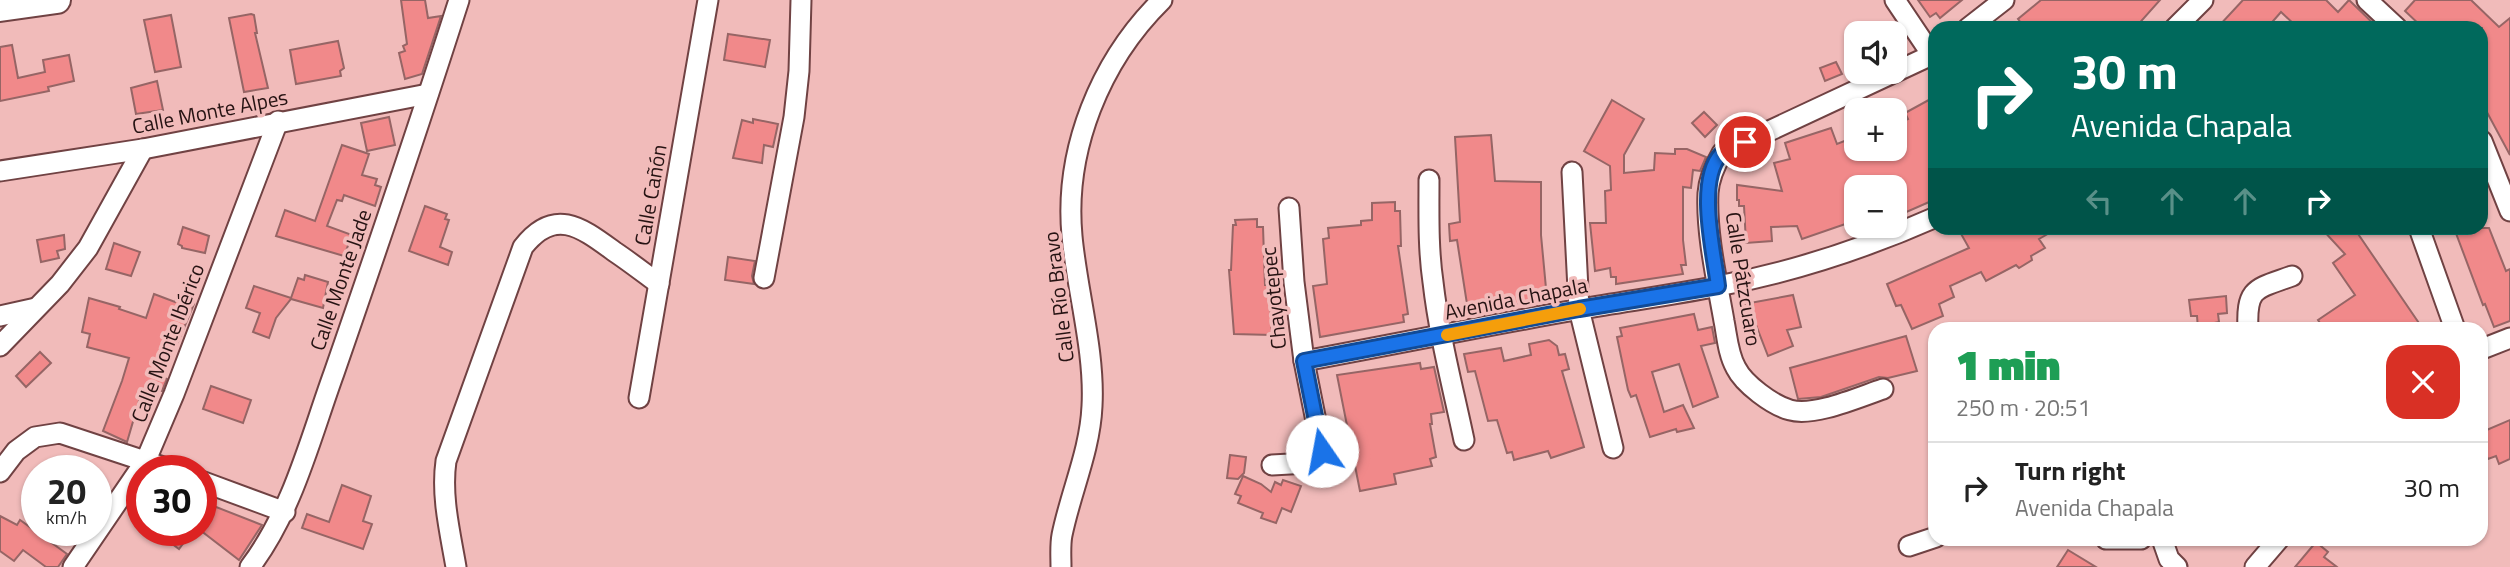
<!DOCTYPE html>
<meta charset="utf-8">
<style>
body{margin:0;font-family:"Titillium Web",sans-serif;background:#f6f6f6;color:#222;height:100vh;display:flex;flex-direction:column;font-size:26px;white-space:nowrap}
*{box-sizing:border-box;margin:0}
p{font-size:23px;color:#767676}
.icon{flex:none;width:38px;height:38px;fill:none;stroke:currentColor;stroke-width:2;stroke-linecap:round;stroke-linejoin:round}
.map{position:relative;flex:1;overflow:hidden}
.sheet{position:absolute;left:1928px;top:322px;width:560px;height:224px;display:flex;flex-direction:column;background:#fff;border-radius:21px;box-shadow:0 2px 5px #0004}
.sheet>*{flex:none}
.hud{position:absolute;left:1928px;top:21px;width:560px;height:214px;border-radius:21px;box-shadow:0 2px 5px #0004;background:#00695c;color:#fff;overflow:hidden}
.fabs{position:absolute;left:1844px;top:21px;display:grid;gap:14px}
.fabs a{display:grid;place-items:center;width:63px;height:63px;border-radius:14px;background:#fff;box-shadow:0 2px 5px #0004;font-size:35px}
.speed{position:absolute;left:21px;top:455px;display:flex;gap:14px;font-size:35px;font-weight:700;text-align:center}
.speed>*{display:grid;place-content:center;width:91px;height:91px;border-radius:50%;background:#fff;box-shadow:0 2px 5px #0004;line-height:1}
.speed small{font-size:18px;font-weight:400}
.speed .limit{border:10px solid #d22;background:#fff;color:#111}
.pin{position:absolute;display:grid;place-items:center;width:60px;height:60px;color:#fff;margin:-30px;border:4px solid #fff;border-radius:50%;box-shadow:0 2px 7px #0007}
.me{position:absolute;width:77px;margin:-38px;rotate:348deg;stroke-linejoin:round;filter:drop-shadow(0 0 5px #0008)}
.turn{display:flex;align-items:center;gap:24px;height:147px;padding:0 28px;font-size:32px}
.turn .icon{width:91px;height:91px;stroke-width:2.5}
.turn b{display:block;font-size:49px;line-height:60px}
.lanes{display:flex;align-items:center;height:66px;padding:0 28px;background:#0003;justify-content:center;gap:35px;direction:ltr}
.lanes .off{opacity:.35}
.round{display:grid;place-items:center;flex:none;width:74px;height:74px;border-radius:21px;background:#f6f6f6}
.overview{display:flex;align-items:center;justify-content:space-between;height:119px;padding:0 28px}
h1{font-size:42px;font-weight:800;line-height:52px;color:#1e9e55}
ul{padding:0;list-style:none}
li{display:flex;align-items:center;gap:21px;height:91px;padding:0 28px;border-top:2px solid #e0e0e0}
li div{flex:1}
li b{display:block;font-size:26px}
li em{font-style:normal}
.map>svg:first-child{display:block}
</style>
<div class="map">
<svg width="2510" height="567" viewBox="0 0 2510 567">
<rect width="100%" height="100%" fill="#f1bbba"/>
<!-- building -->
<g fill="#f1898a" stroke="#966565" stroke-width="2">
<polygon points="401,0 425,0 428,18 441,16 422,74 405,79 399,53 405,51 403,46 407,44"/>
<polygon points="1918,0 1962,0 1940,18 1936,13 1930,17"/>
<polygon points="2041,0 2160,0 2136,27 2132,24 2129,28 2025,28 2018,19"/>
<polygon points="2243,0 2326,0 2338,12 2349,0 2378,28 2298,28 2281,12 2267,28 2217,28"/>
<polygon points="2415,0 2471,0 2499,27 2510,18 2510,155 2482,103 2482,28 2423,28 2405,11"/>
<polygon points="251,14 254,15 257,33 255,33 268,88 244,92 229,18"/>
<polygon points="171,15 181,67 155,72 144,20"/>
<polygon points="728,34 770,40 765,67 724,60"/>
<polygon points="338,41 344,68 340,71 341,76 296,84 290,50"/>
<polygon points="12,45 18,78 45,72 43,60 69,55 74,81 48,87 49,91 0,101 0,47"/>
<polygon points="1836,62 1842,74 1825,81 1820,68"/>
<polygon points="157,81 163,110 136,114 131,88"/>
<polygon points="1936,96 1936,199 1895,217 1895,187 1857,187 1857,220 1802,239 1797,226 1771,227 1772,241 1746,243 1744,206 1739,206 1739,200 1737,200 1737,185 1782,191 1774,163 1790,159 1785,143 1831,128 1837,144 1857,136 1857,149 1895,149 1895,125 1908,119 1905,113"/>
<polygon points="1612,100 1644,119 1624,155 1624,173 1654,170 1655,153 1675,154 1675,149 1687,149 1706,157 1700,171 1693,170 1691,188 1683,187 1683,240 1686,265 1681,265 1683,274 1616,284 1616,277 1611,277 1610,268 1595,271 1590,223 1606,223 1605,191 1611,190 1610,166 1584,151"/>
<polygon points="1704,112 1717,125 1705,137 1692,123"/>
<polygon points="389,117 395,145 367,151 361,123"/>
<polygon points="753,119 778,124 773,147 764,145 762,163 733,158 742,120 753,123"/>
<polygon points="1491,135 1495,181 1541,182 1541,235 1547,299 1473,311 1472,303 1467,304 1457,240 1450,241 1449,224 1460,222 1455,137"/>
<polygon points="342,145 369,154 362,175 377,179 375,185 381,187 375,206 344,195 342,201 337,200 327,226 352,235 344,256 276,236 285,210 315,221"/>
<polygon points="1395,202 1395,211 1400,211 1401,246 1398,246 1408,314 1403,315 1404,322 1320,337 1313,286 1327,284 1323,239 1329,238 1328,228 1361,225 1361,221 1372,220 1372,203"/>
<polygon points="425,206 447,214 445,219 449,220 440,247 452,252 448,265 409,251"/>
<polygon points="1257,219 1257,227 1263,227 1265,285 1269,285 1272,335 1234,334 1229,270 1231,270 1233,225 1236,225 1235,220"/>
<polygon points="183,227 209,236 205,253 182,248 182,246 178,244"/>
<polygon points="1969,228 2058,228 2039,239 2045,248 2031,256 2032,260 2019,268 2016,265 1986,281 1981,272 1950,286 1954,297 1939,304 1943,316 1912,329 1901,305 1896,306 1887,284 1969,248 1960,232"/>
<polygon points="2321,228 2354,228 2423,329 2324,329 2318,320 2355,295 2333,263 2345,254"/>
<polygon points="2454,228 2489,228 2506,271 2510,269 2510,321 2494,327 2485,304 2483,305"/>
<polygon points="64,235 65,249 57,251 59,258 41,262 37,240"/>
<polygon points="114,243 140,252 131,276 106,269"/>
<polygon points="728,257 755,261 752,276 754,284 725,280"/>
<polygon points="305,275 328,282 323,308 291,299 276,318 269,338 253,332 260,313 246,308 254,286 291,298 298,278 304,280"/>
<polygon points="154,294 175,302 177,297 194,304 178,342 174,341 162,377 167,379 162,391 146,386 144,392 142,391 127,442 103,431 122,381 129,358 87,347 90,334 82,332 89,298 120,307 119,309 146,318"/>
<polygon points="1793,295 1801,327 1787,330 1793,346 1768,356 1754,320 1744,322 1739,305"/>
<polygon points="2226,296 2227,313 2218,314 2219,322 2214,323 2214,329 2198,329 2197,316 2191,316 2189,300"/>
<polygon points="1694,314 1698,330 1712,327 1715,343 1701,346 1718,397 1693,407 1679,364 1652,372 1664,412 1683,405 1694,428 1677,432 1676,429 1650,437 1636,395 1631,397 1628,390 1617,337 1622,336 1620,328"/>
<polygon points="1906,336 1917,371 1888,378 1879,377 1821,397 1798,399 1790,368"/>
<polygon points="1549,340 1557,346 1559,355 1565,354 1569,369 1562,371 1584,447 1551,458 1548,451 1514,460 1512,452 1507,453 1497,420 1488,421 1475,371 1468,372 1464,354 1501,348 1504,361 1531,355 1529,344"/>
<polygon points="40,352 51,363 26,387 16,376"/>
<polygon points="1420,363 1421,369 1434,367 1444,412 1431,414 1432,424 1430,424 1436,457 1430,459 1432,466 1394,474 1396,484 1360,491 1337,375"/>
<polygon points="211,386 251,400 243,423 203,409"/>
<polygon points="2510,420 2510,459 2499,464 2496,456 2488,459 2486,454 2482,456 2482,432"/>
<polygon points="1230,455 1246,457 1244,473 1238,479 1227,478"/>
<polygon points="1243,476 1261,484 1271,492 1275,482 1281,485 1283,480 1301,486 1291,512 1282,508 1276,523 1261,518 1263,513 1238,503 1241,496 1235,494"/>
<polygon points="342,485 371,496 363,521 372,524 363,549 302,528 307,514 329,522"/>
<polygon points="211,505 262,525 239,560 200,530 201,518"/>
<polygon points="0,516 17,525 20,520 67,554 58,567 46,567 23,550 14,561 0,551"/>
<polygon points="154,530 193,530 179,549"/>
<polygon points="2316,542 2328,552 2324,557 2337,567 2295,567"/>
<polygon points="2068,550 2096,567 2057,567"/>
</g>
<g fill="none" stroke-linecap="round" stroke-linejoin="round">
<!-- street casing -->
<g stroke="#704243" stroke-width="23">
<g id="street">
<polyline points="1895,0 1936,61"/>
<polyline points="2367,0 2397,28"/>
<polyline points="1968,28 2004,0"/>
<polyline points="2175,28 2203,0"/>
<polyline points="2482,141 2510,211"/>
<polyline points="0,171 143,149 428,94"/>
<polyline points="1572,172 1579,309 1613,448"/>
<path d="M1429,180C1429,214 1428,248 1433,282C1439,335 1453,388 1464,440"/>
<polyline points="2419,228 2455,329"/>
<polyline points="764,278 794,117 799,71 801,0"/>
<polyline points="0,316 36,308"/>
<path d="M2248,329C2246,287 2256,289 2292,276"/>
<polyline points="0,346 60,284 88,248 143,149"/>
<polyline points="2482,349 2510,338"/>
<path d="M1304,361C1396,344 1488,325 1581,309C1627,301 1673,295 1718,286C1793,272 1866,248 1936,217"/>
<path d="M1883,389C1859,397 1814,417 1790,410C1772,405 1744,384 1736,368C1728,354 1727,336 1724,321C1717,281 1706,233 1708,193C1709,178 1715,165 1722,153L1936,53"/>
<polyline points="639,398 708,0"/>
<polyline points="1272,465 1308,463 1318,460 1322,451 1304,361 1294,282 1289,208"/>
<polyline points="0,472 16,451 35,437 60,433 175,471"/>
<polyline points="201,481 285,512"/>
<polyline points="2106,539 2141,539"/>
<polyline points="2162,539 2169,559 2177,567"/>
<polyline points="1909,546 1936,537"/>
<polyline points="73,567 146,460 174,394 278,121"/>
<path d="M250,567C293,510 310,439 334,373C377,249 419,125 459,0"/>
<path d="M456,567C450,532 441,496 446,461L523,247C555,206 582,228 615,252C630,262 644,273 659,284"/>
<path d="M1061,567C1061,557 1060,545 1062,535C1071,491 1090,451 1092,406C1095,351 1077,291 1072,236C1064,150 1100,61 1162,0"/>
<polyline points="2255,567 2279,539"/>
</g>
</g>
<!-- secondary casing -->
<g stroke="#704243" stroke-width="30">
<polyline id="secondary" points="0,8 57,0"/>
</g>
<!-- street -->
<use href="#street" stroke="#fff" stroke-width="19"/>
<!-- secondary -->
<use href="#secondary" stroke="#fff" stroke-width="26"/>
</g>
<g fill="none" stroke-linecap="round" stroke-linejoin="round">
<!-- route casing -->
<g stroke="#114b97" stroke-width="18">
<path id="route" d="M1322,451L1304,361L1579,309L1718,286C1714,253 1696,181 1721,154C1726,148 1738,145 1745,142"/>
</g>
<!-- route -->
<use href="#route" stroke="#1a73e8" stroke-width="12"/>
<!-- slow -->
<polyline stroke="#f59e0b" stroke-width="12" points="1447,335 1580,309"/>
</g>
<g text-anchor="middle" stroke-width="7" stroke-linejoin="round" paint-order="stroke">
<!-- street labels -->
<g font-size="21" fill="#261313" stroke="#f1bbba">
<text transform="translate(210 112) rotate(-11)" y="7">Calle Monte Alpes</text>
<text transform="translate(651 195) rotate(-80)" y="7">Calle Cañón</text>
<text transform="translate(1743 279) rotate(81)" y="7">Calle Pátzcuaro</text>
<text transform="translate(341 280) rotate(-71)" y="7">Calle Monte Jade</text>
<text transform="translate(1059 297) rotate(-97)" y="7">Calle Río Bravo</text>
<text transform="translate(1274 298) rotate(-96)" y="7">Chayotepec</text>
<text transform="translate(1516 299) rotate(-11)" y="7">Avenida Chapala</text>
<text transform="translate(168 343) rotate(-69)" y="7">Calle Monte Ibérico</text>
</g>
</g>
</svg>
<div class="fabs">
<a><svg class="icon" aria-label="sound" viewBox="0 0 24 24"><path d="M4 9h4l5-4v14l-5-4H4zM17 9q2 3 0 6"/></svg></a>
<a>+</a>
<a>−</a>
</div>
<div class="speed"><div>20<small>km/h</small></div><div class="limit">30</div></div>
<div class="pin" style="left:1745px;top:142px;background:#d93025"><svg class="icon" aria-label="arrive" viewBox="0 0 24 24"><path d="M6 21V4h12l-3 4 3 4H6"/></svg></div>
<svg class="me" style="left:1322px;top:451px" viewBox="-20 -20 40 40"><circle r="19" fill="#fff"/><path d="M0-13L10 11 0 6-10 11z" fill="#1a73e8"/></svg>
<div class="hud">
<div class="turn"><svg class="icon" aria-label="right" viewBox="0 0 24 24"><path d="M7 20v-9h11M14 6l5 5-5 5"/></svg><div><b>30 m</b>Avenida Chapala</div></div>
<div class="lanes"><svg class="icon off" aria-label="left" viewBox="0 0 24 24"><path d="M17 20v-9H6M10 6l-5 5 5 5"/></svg><svg class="icon off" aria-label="ahead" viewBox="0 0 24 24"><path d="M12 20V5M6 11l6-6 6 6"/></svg><svg class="icon off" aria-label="ahead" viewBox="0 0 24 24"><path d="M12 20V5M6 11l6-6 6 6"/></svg><svg class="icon" aria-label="right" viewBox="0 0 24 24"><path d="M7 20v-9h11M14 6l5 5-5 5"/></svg></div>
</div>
<section class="sheet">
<div class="overview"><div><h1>1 min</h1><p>250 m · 20:51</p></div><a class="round" style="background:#d93025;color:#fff"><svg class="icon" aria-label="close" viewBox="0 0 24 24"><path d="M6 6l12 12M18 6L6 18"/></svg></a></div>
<ul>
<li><svg class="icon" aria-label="right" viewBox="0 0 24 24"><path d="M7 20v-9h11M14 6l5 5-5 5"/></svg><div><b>Turn right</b><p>Avenida Chapala</p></div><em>30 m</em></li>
</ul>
</section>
</div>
